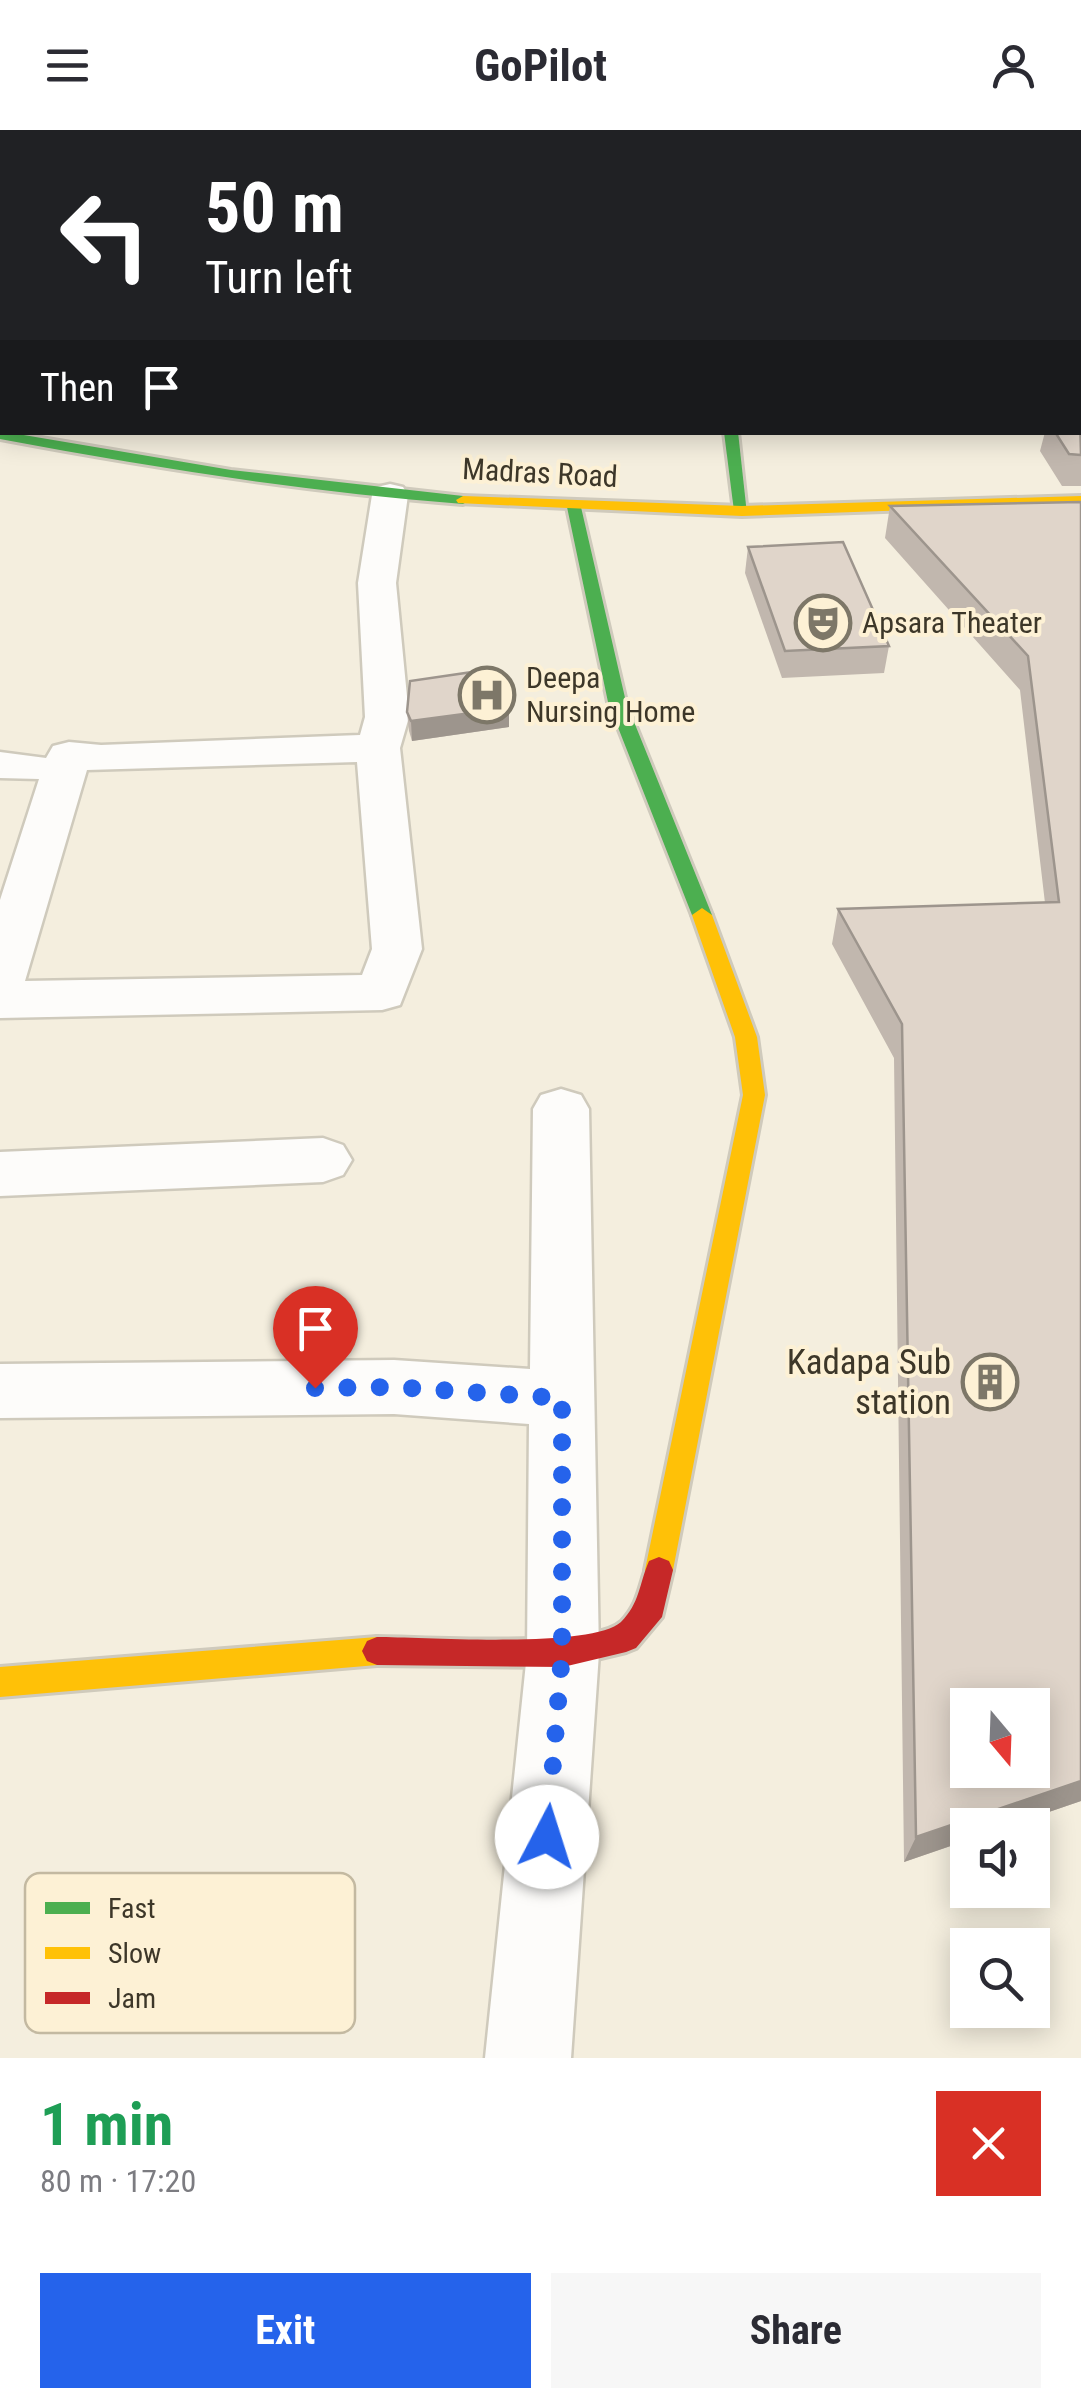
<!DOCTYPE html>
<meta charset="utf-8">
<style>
body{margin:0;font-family:"Roboto Condensed",sans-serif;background:#f7f7f7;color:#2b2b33;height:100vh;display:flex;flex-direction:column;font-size:38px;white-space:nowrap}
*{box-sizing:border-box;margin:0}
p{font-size:32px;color:#7c7c81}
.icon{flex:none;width:55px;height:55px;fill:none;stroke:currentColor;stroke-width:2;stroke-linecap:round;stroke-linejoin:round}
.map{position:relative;height:1928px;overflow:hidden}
.sheet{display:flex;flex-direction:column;background:#fff;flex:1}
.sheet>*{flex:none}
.hud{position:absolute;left:0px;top:0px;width:1082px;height:305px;box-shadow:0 5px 25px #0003;background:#202124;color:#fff;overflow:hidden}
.needle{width:65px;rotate:161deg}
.fabs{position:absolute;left:950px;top:1558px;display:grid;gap:20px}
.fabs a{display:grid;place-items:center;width:100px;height:100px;border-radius:0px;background:#fff;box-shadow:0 5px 25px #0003;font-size:50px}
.pin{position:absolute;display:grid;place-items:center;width:85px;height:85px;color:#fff;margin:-102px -42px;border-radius:50% 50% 50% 0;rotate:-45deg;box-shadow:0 0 10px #0007}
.pin .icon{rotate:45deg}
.me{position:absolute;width:110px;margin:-55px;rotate:5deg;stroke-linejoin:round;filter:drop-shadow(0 0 8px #0008)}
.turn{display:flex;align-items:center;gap:35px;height:210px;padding:0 40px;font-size:45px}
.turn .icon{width:130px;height:130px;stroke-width:2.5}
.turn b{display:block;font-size:70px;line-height:85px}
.then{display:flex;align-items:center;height:95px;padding:0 40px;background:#0003;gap:20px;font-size:38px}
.round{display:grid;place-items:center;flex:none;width:105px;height:105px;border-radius:0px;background:#f7f7f7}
.summary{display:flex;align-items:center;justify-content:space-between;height:170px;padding:0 40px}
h1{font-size:60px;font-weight:700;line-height:75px;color:#1e9e55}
.button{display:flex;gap:20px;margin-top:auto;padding:20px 40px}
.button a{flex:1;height:115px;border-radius:0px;background:#2563eb;color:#fff;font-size:40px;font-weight:700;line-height:115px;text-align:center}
.button a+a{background:#f7f7f7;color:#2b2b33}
header{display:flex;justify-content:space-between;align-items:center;height:130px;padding:0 40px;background:#fff;font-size:45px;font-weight:700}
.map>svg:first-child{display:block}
</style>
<header><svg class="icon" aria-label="menu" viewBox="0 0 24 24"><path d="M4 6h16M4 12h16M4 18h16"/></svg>GoPilot<svg class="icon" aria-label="person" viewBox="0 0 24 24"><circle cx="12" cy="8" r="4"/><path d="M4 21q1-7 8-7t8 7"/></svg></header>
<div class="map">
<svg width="1081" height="1928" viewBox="0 0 1081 1928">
<rect width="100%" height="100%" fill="#f4eede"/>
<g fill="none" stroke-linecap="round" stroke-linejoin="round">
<!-- street casing -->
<g stroke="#cfcabc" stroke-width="5">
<g id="street">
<polygon points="603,0 695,0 602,2"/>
<rect x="0" y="15" width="2" height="16"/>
<rect x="1080" y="91" width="1" height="16"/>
<polygon points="0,109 2,110 2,127 0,127"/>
<polygon points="1081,143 1081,162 1080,162 1080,143"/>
<rect x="1080" y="240" width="1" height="20"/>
<path d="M390,354L403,357L408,365L396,453L409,587L400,618L422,819L400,875L382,880L0,888V770L39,649L0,648V622L46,628L53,616L69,612L101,615L360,605L365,587L358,453L372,365L377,357ZM357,632L372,819L362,845L25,851L87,640Z"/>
<polygon points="561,959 581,965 589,979 599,1523 571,1928 485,1928 527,1523 529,1294 394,1284 0,1288 0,1234 394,1230 530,1239 533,979 541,965"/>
<polygon points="323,1008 343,1015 352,1030 343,1045 323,1052 0,1066 0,1022"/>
</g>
</g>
<!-- fast casing -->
<g stroke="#cfcabc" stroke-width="6">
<g id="fast">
<polygon points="963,0 974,0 975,2 965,2"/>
<path d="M0,301L231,340L463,366L470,370L463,374C307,362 154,338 0,309Z"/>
<polygon points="724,302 738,302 747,384 734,381"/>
<polygon points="574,373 581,377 626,572 712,785 709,790 702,792 692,785 608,572 567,377"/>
</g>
</g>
<!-- slow casing -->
<g stroke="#cfcabc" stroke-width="6">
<g id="slow">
<polygon points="463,366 742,376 1081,366 1081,374 742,386 458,373 456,370"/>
<polygon points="702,778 712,785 757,907 765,965 673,1440 669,1449 659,1453 649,1449 645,1440 743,965 735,907 692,785"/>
<polygon points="377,1507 387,1511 392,1521 387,1531 377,1535 0,1567 0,1537"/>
</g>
</g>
<!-- jam casing -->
<g stroke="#cfcabc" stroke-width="6">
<path id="jam" d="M659,1427L669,1431L673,1440L662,1487L636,1518L626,1522L563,1537L377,1535L367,1531L362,1521L367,1511L377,1507C422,1507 592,1519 621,1492C640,1473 639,1454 649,1431Z"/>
</g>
<!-- street -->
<use href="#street" fill="#fdfcfa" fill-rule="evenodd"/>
<!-- fast -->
<use href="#fast" fill="#4caf50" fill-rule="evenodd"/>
<!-- slow -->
<use href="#slow" fill="#ffc107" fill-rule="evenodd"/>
<!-- jam -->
<use href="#jam" fill="#c62828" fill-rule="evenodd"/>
</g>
<!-- wall -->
<g fill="#c1b7ae">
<polygon points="1081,289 1081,356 1062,356 1040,321 1045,302 1080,302"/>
<polygon points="1081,372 1081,1671 1011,1695 968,1695 968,1710 904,1732 894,928 832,814 838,779 1045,773 1020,560 885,408 890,376"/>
<polygon points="748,417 889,516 884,543 782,548 745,443"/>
<polygon points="407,582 509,597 412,611 409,601"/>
</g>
<!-- shaded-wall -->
<g fill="#9d958d">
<polygon points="509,578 509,597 412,611 411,591"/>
<polygon points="1081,1651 1081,1671 1011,1695 968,1695 968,1710 904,1732 916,1707"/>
</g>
<!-- building -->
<g fill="#e0d5ca" stroke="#9d958d" stroke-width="2.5" fill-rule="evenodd">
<polygon points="1080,289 1081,325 1069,324 1055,302 1080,302"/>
<path d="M1081,372V1651L916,1707L902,894L838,779L1059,772L1028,526L890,376ZM968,1575H1032V1640H968Z"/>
<polygon points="843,412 889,516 785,521 748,417"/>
<polygon points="493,539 509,578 411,591 407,582 410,551"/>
</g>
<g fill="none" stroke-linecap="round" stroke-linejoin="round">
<!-- route -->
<polyline stroke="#2563eb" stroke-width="18" stroke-dasharray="0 32.4" points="315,1258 394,1257 562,1268 562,1524 547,1707"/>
</g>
<!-- icons -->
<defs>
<g id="theatre-ring" transform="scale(2.875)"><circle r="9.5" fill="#fdf1d5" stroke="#7d7768" stroke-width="1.5"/><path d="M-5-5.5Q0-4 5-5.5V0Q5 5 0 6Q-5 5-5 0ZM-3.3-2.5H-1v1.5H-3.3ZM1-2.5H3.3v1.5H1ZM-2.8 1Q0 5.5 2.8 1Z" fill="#7d7768"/></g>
<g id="hospital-ring" transform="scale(2.875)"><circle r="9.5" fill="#fdf1d5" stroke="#7d7768" stroke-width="1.5"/><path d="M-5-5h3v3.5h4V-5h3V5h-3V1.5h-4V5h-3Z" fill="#7d7768"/></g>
<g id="building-ring" transform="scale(2.875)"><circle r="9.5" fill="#fdf1d5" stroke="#7d7768" stroke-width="1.5"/><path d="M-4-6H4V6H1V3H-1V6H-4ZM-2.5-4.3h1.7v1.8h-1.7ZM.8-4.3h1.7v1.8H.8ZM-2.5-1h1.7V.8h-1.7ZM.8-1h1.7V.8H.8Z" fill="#7d7768"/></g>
</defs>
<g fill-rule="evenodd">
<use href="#theatre-ring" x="823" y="493"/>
<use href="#hospital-ring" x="487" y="565"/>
<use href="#building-ring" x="990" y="1252"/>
</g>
<g text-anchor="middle" stroke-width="8" stroke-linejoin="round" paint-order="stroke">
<!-- far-street labels -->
<g font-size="30" fill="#3d3729" stroke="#fdf1d5">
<text transform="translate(540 343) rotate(3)" y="10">Madras Road</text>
</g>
<!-- far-poi labels -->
<g font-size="30" fill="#3d3729" stroke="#fdf1d5" text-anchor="start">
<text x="862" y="503">Apsara Theater</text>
<text x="526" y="558">Deepa<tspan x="526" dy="34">Nursing Home</tspan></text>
</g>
<!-- poi labels -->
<g font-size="35" fill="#3d3729" stroke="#fdf1d5" text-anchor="end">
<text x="951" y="1244">Kadapa Sub<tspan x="951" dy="40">station</tspan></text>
</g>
</g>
<!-- legend -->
<rect x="25" y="1743" width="330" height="160" rx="15" fill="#fdf1d5" stroke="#c3b9a1" stroke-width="2.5"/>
<rect x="45" y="1772" width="45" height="12" fill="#4caf50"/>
<rect x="45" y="1817" width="45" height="12" fill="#ffc107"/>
<rect x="45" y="1862" width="45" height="12" fill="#c62828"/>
<g font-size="28" fill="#3d3729">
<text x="108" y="1788">Fast</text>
<text x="108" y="1833">Slow</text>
<text x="108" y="1878">Jam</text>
</g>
</svg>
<div class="fabs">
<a><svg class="needle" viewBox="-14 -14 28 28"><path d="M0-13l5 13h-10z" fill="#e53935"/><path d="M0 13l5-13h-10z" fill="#7c7c81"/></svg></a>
<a><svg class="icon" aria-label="sound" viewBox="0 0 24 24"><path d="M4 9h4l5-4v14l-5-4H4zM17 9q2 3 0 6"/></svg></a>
<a><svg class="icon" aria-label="search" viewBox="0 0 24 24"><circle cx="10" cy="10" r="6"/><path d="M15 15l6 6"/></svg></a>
</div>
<div class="pin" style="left:315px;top:1258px;background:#d93025"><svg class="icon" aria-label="arrive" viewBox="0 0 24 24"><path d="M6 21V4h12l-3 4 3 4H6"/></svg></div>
<svg class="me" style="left:547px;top:1707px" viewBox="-20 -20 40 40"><circle r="19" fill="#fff"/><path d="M0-13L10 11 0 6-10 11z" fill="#2563eb"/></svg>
<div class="hud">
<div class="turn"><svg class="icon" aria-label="left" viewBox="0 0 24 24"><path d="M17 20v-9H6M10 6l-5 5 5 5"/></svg><div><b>50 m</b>Turn left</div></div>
<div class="then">Then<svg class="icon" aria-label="arrive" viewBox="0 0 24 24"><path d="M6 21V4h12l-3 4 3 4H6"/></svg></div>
</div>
</div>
<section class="sheet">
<div class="summary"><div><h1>1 min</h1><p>80 m · 17:20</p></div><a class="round" style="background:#d93025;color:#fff"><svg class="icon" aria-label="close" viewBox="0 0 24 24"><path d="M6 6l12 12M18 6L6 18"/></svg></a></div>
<div class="button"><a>Exit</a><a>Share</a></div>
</section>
